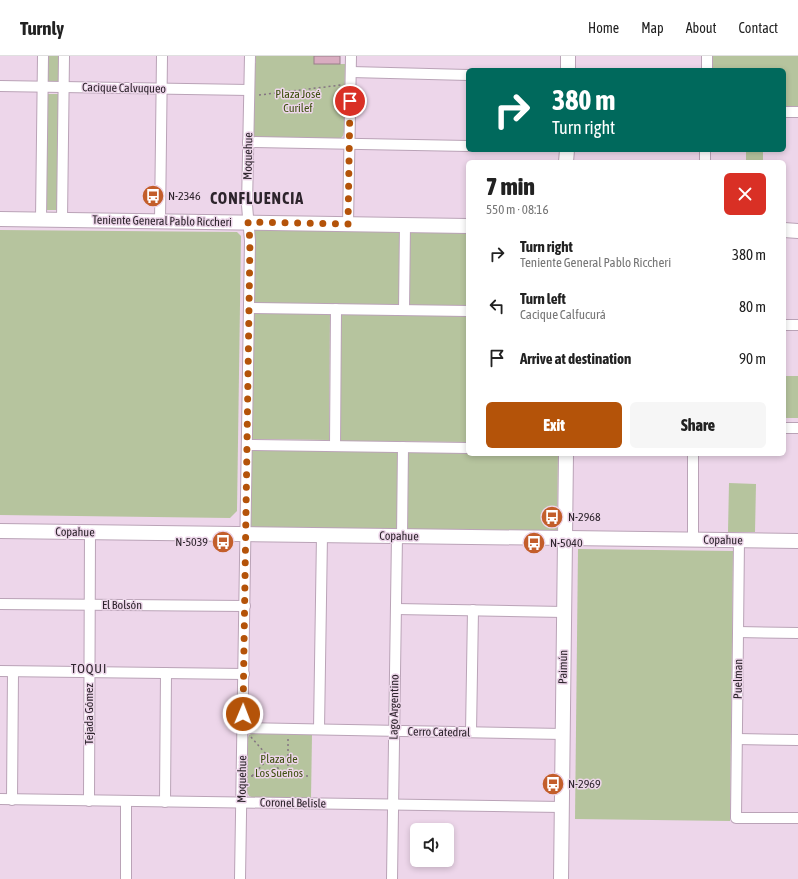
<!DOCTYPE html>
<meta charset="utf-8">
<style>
body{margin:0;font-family:"Asap Condensed",sans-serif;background:#f6f6f6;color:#222;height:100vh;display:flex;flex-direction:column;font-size:15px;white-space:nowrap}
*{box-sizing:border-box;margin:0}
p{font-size:13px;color:#767676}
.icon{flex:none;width:22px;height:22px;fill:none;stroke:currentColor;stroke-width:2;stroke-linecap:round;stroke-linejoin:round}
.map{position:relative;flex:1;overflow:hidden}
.drawer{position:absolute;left:466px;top:104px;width:320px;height:296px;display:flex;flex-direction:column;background:#fff;border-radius:6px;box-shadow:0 2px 6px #0003}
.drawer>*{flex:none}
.top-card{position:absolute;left:466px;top:12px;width:320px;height:84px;border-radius:6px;box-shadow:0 2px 6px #0003;background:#00695c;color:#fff;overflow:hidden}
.tools{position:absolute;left:410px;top:767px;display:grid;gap:8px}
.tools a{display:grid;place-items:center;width:44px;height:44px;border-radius:6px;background:#fff;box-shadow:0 2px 6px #0003;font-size:20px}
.pin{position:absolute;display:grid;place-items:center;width:34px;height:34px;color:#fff;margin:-17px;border:2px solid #fff;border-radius:50%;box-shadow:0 1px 4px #0007}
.me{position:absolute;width:44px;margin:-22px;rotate:1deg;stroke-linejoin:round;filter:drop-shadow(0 0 3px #0008)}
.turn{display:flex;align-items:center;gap:14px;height:84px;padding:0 20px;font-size:18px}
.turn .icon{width:52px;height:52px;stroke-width:2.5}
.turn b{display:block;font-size:28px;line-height:34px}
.round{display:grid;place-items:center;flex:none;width:42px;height:42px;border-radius:6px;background:#f6f6f6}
.headline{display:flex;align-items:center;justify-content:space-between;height:68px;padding:0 20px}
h1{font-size:24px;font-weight:800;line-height:30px}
.action{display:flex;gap:8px;margin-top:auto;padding:8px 20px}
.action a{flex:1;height:46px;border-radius:6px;background:#b45309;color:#fff;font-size:16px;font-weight:800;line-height:46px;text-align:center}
.action a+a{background:#f6f6f6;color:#222}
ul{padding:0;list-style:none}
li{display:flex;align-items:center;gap:12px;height:52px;padding:0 20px}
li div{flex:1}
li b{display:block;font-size:15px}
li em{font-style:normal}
header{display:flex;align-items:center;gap:24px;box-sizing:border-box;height:56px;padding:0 20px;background:#fff;border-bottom:1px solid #e0e0e0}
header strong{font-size:19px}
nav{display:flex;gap:22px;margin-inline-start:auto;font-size:14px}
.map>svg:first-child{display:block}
</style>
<header>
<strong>Turnly</strong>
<nav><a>Home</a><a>Map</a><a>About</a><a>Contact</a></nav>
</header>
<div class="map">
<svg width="798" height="823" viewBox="0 0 798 823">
<rect width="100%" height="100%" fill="#edd6ea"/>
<!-- green -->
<g fill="#b6c49e">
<polygon points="47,0 61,0 61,27 47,26"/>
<polygon points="256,0 314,0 314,8 345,8 344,76 343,80 340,83 255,82 253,80 252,7 256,7"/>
<polygon points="712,0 798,0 798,51 784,51 784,14 711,14"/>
<polygon points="47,38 61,38 58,154 44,154"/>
<rect x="746" y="94" width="17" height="12"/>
<polygon points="254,173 401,174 400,249 253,248"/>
<polygon points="0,174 237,176 241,180 237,455 230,462 0,459"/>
<polygon points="409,175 468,176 468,250 407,249"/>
<polygon points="252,257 330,257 329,384 251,383"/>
<polygon points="341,258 468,259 467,386 340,385"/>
<rect x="784" y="320" width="14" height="42"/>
<polygon points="252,393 399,396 398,474 251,472"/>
<polygon points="407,396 468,397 468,398 558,398 557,476 407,475"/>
<polygon points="729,427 756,428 755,476 728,476"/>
<polygon points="578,493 733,495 730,765 575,763"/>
<polygon points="254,677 312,678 311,742 254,742 249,740 247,736 247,684 249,679"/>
</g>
<!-- building -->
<rect fill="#d9acc0" stroke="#997e8a" x="314" y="0" width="26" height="8"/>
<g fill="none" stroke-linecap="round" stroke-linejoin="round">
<!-- street casing -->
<g stroke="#baa3b7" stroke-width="12">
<g id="street">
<polyline points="707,14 707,0"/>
<polyline points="351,16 468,19"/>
<polyline points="0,30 249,34"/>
<polyline points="784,56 798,56"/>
<polyline points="248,86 468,90"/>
<polyline points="705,106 705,94"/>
<polyline points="41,163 43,0"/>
<polyline points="62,164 64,0"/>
<polyline points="160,165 162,0"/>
<polyline points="348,168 351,0"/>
<polyline points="249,252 468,255"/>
<polyline points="404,254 405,169"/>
<polyline points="784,269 798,269"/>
<polyline points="784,372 798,372"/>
<polyline points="247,389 468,392"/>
<polyline points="335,390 336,253"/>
<polyline points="402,480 403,391"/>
<polyline points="693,484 693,398"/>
<polyline points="739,484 736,762 798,762"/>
<polyline points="0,548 245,550"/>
<polyline points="396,553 564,556"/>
<polyline points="738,576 798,577"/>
<polyline points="0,615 244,618"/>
<polyline points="243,672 563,678"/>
<polyline points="319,673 322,479"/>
<polyline points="471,676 473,554"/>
<polyline points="737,683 798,684"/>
<polyline points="0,743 562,751"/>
<polyline points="12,744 13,616"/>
<polyline points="89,745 90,476"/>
<polyline points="165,746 166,617"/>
<polyline points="126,823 126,745"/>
<polyline points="240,823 250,185 247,149 250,0"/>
<polyline points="392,823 397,480"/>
</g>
</g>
<!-- secondary casing -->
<g stroke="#baa3b7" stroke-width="16">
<g id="secondary">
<polyline points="568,14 568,0"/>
<polyline points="566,106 567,94"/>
<polyline points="0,163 468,170"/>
<polyline points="784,174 798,175"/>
<polyline points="0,475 798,485"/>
<polyline points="561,823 566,398"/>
</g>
</g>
<!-- path -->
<g stroke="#847482" stroke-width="1.5" stroke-dasharray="2 3" stroke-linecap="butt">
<polyline points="259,39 341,29"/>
<polyline points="251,681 285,720"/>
<polyline points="251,720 310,720"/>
<polyline points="252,720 269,702"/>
<polyline points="288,720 288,682"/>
</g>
<!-- street -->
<use href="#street" stroke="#fff" stroke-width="10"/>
<!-- secondary -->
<use href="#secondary" stroke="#fff" stroke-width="14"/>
</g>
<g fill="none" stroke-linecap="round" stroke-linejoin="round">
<!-- route -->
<polyline stroke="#b45309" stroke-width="7" stroke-dasharray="0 12.6" points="243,658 250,184 248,166 348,168 350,45"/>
</g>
<!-- icons -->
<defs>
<g id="bus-disc" transform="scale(1.15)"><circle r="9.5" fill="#c35e2b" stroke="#edd6ea"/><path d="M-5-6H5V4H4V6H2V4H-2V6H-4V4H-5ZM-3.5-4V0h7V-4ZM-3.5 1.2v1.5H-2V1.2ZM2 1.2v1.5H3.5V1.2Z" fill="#fff"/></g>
</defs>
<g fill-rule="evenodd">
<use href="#bus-disc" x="153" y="140"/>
<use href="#bus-disc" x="552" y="461"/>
<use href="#bus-disc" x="223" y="486"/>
<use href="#bus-disc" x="534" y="487"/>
<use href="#bus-disc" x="553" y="728"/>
</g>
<g text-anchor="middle" stroke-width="3" stroke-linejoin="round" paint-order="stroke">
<!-- street labels -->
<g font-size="12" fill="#2d242c" stroke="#edd6ea">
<text transform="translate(124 32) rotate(1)" y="4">Cacique Calvuqueo</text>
<text transform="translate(248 100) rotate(-89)" y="4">Moquehue</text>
<text transform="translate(162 165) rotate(1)" y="4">Teniente General Pablo Riccheri</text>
<text transform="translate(75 476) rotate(1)" y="4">Copahue</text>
<text transform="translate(399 480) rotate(1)" y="4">Copahue</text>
<text transform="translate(723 484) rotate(1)" y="4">Copahue</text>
<text x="122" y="553">El Bolsón</text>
<text transform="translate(563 611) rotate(-89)" y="4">Paimún</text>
<text transform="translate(738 623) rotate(-89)" y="4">Puelman</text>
<text transform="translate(394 651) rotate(-89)" y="4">Lago Argentino</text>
<text transform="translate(89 658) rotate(-90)" y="4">Tejada Gómez</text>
<text transform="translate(439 676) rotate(1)" y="4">Cerro Catedral</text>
<text transform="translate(242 723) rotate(-89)" y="4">Moquehue</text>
<text transform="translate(293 747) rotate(1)" y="4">Coronel Belisle</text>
</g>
<!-- park labels -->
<g font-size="12" fill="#3d4f0e" stroke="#edd6ea">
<text x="298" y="42">Plaza José<tspan x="298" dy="14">Curilef</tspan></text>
<text x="279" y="707">Plaza de<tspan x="279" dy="14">Los Sueños</tspan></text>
</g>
<!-- poi labels -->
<g font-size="12" fill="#2d242c" stroke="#edd6ea" text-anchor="start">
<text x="168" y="144">N-2346</text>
<text x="568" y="465">N-2968</text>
<text x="208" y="490" text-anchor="end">N-5039</text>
<text x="550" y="491">N-5040</text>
<text x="568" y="732">N-2969</text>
</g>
<!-- neighbourhood labels -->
<g font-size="13" letter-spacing="1" fill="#2d242c" stroke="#edd6ea">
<text x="89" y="617">TOQUI</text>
</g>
<!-- district labels -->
<g font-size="16" font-weight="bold" letter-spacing="1" fill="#2d242c" stroke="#edd6ea">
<text x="257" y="148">CONFLUENCIA</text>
</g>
</g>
</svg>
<div class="tools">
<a><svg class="icon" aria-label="sound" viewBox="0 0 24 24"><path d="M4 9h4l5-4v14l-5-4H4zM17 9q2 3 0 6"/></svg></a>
</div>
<div class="pin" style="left:350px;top:45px;background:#d93025"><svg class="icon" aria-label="arrive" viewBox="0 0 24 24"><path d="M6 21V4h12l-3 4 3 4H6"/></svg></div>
<svg class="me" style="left:243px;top:658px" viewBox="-20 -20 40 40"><circle r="17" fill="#b45309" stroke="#fff" stroke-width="3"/><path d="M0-11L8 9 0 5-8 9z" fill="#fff"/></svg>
<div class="top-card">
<div class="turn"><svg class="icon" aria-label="right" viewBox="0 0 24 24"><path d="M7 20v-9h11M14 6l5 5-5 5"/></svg><div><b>380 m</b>Turn right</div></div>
</div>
<section class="drawer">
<div class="headline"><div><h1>7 min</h1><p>550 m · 08:16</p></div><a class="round" style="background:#d93025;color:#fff"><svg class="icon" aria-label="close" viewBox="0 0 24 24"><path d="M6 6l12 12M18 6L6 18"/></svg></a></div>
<ul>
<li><svg class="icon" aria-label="right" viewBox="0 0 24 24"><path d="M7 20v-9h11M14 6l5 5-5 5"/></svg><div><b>Turn right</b><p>Teniente General Pablo Riccheri</p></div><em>380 m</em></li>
<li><svg class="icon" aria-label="left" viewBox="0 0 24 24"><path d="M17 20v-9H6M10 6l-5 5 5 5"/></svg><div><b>Turn left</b><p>Cacique Calfucurá</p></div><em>80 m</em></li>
<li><svg class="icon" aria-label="arrive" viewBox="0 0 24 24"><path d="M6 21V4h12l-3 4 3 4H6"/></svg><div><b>Arrive at destination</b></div><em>90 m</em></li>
</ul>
<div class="action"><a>Exit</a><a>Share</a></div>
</section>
</div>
